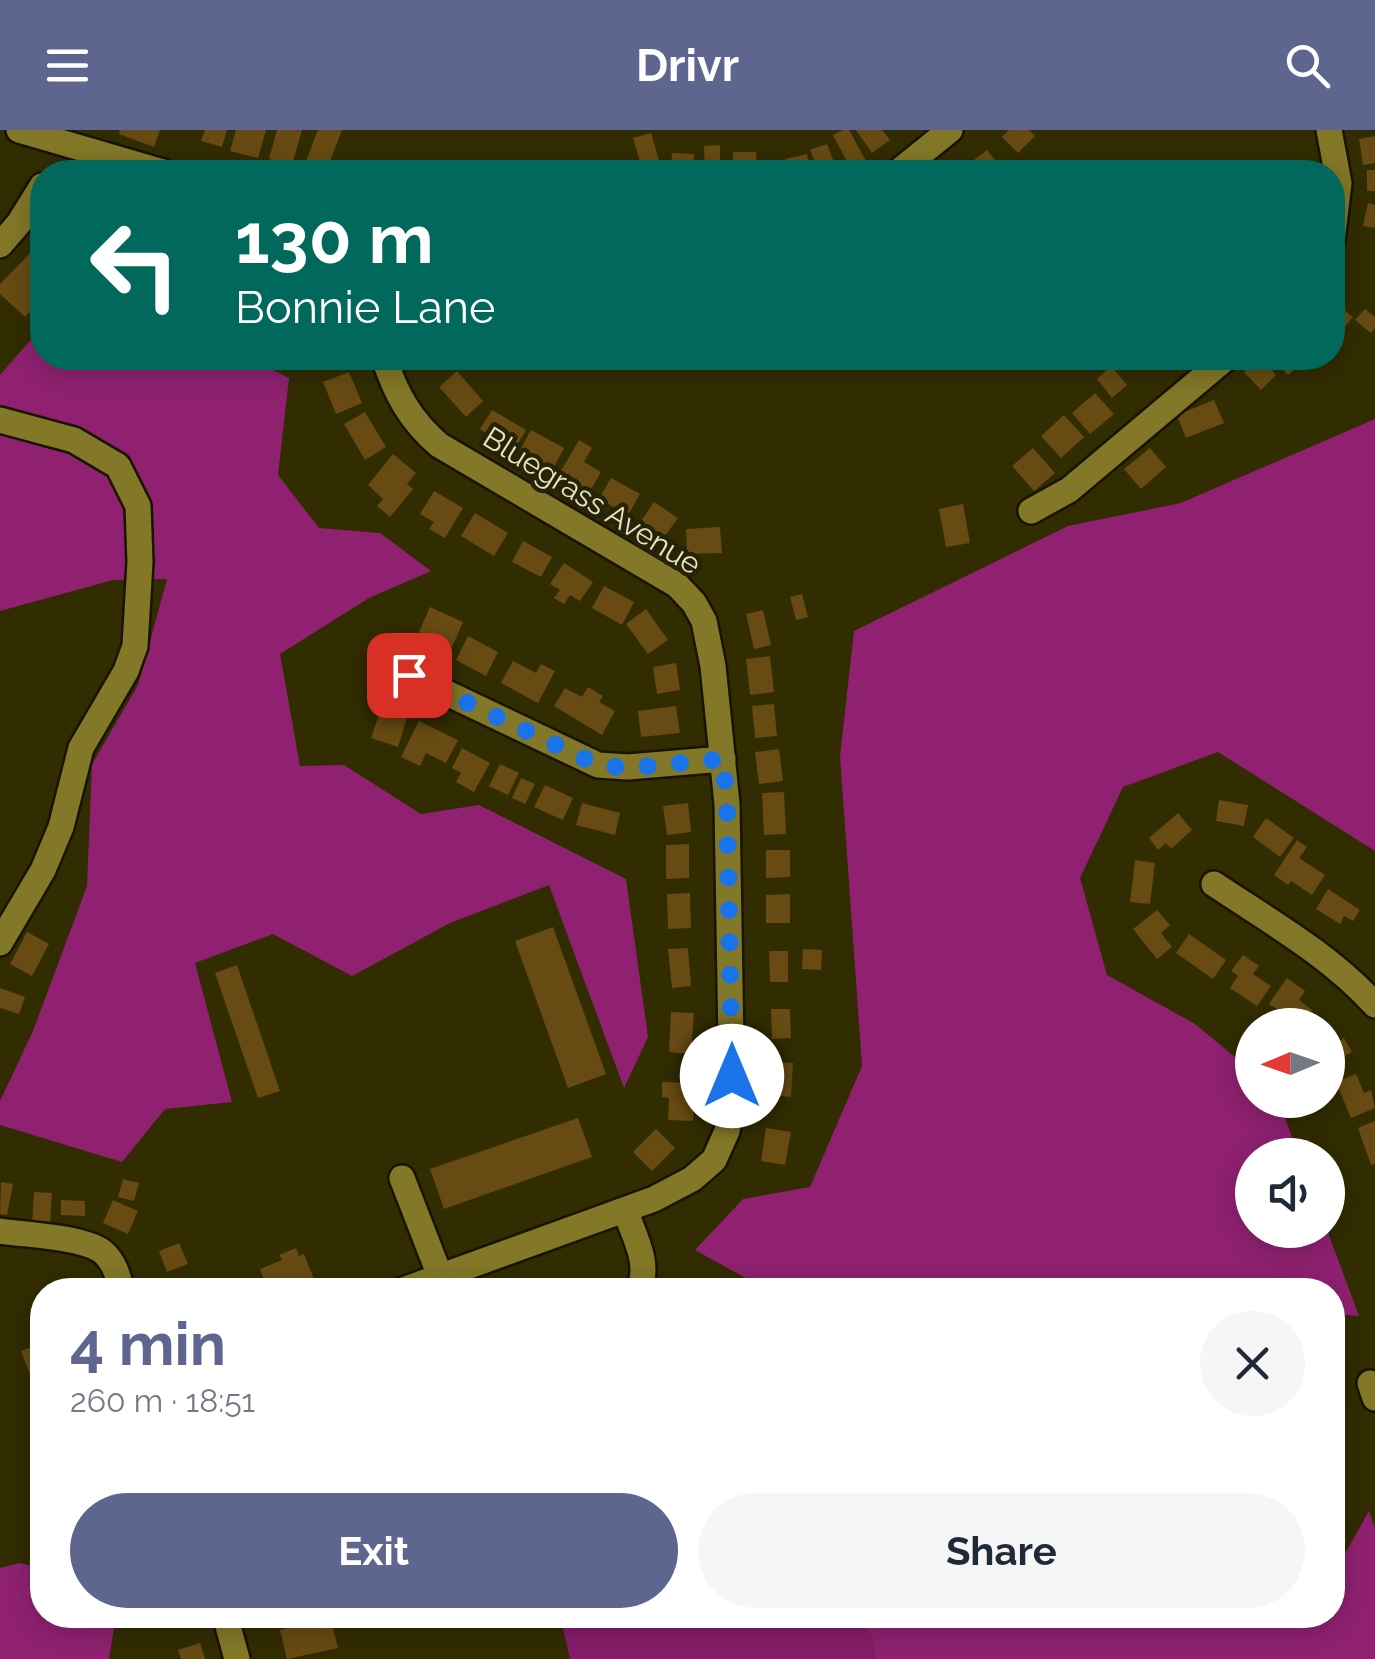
<!DOCTYPE html>
<meta charset="utf-8">
<style>
body{margin:0;font-family:Raleway,sans-serif;background:#f6f6f7;color:#1f2937;height:100vh;display:flex;flex-direction:column;font-size:38px;white-space:nowrap}
*{box-sizing:border-box;margin:0}
p{font-size:32px;color:#747a83}
.icon{flex:none;width:55px;height:55px;fill:none;stroke:currentColor;stroke-width:2;stroke-linecap:round;stroke-linejoin:round}
.map{position:relative;flex:1;overflow:hidden}
.side{position:absolute;left:30px;top:1148px;width:1315px;height:350px;display:flex;flex-direction:column;background:#fff;border-radius:40px;box-shadow:0 5px 25px #0003}
.side>*{flex:none}
.guide{position:absolute;left:30px;top:30px;width:1315px;height:210px;border-radius:40px;box-shadow:0 5px 25px #0003;background:#00695c;color:#fff;overflow:hidden}
.needle{width:65px;rotate:268deg}
.buttons{position:absolute;left:1235px;top:878px;display:grid;gap:20px}
.buttons a{display:grid;place-items:center;width:110px;height:110px;border-radius:50%;background:#fff;box-shadow:0 5px 25px #0003;font-size:50px}
.pin{position:absolute;display:grid;place-items:center;width:85px;height:85px;color:#fff;margin:-42px;border-radius:20px;box-shadow:0 5px 15px #0006}
.me{position:absolute;width:110px;margin:-55px;rotate:0deg;stroke-linejoin:round;filter:drop-shadow(0 0 8px #0008)}
.turn{display:flex;align-items:center;gap:35px;height:210px;padding:0 40px;font-size:45px}
.turn .icon{width:130px;height:130px;stroke-width:2.5}
.turn b{display:block;font-size:70px;line-height:85px}
.round{display:grid;place-items:center;flex:none;width:105px;height:105px;border-radius:52px;background:#f6f6f7}
.head{display:flex;align-items:center;justify-content:space-between;height:170px;padding:0 40px}
h1{font-size:60px;font-weight:700;line-height:75px;color:#5e658f}
.action{display:flex;gap:20px;margin-top:auto;padding:20px 40px}
.action a{flex:1;height:115px;border-radius:60px;background:#5e658f;color:#fff;font-size:40px;font-weight:700;line-height:115px;text-align:center}
.action a+a{background:#f6f6f7;color:#1f2937}
header{display:flex;justify-content:space-between;align-items:center;height:130px;padding:0 40px;background:#5e658f;color:#fff;font-size:45px;font-weight:700}
.map>svg:first-child{display:block}
</style>
<header><svg class="icon" aria-label="menu" viewBox="0 0 24 24"><path d="M4 6h16M4 12h16M4 18h16"/></svg>Drivr<svg class="icon" aria-label="search" viewBox="0 0 24 24"><circle cx="10" cy="10" r="6"/><path d="M15 15l6 6"/></svg></header>
<div class="map">
<svg width="1375" height="1529" viewBox="0 0 1375 1529">
<rect width="100%" height="100%" fill="#322c01"/>
<!-- green -->
<polygon fill="#861c69" points="560,1485 855,1485 873,1508 875,1529 570,1529"/>
<!-- forest -->
<g fill="#8f2170">
<polygon points="42,197 42,228 249,228 289,248 278,345 319,398 380,403 431,441 369,468 280,524 300,636 344,635 421,684 479,675 626,749 648,907 624,958 549,755 450,793 352,846 273,804 195,833 232,972 165,979 122,1032 0,995 0,971 33,901 87,756 92,634 138,555 167,449 113,450 0,481 0,245"/>
<polygon points="1375,289 1375,721 1218,622 1123,657 1080,748 1107,845 1195,894 1252,941 1252,970 1278,970 1299,1025 1252,1025 1252,1100 1327,1100 1359,1186 1333,1184 1332,1160 767,1160 695,1120 743,1069 810,1057 862,936 840,626 854,501 1068,396 1181,373"/>
<polygon points="1369,1381 1375,1398 1375,1529 875,1529 873,1508 855,1485 1332,1485 1333,1445"/>
<polygon points="19,1433 42,1438 42,1485 116,1485 109,1529 0,1529 0,1438"/>
</g>
<!-- building -->
<g fill="#674b12">
<polygon points="120,0 160,0 154,17 119,4"/>
<polygon points="205,0 227,0 222,17 201,11"/>
<polygon points="236,0 266,0 258,28 230,21"/>
<polygon points="277,0 302,0 292,35 269,29"/>
<polygon points="318,0 342,0 326,42 303,39"/>
<polygon points="843,0 849,0 866,31 851,39 833,5"/>
<polygon points="856,0 882,0 890,10 872,23"/>
<polygon points="1009,0 1029,0 1035,6 1018,23 1002,7"/>
<polygon points="651,3 662,41 643,42 633,8"/>
<polygon points="1375,6 1375,33 1363,35 1359,9"/>
<polygon points="827,14 838,42 819,42 810,20"/>
<polygon points="720,15 720,42 705,42 704,16"/>
<polygon points="987,20 1005,42 983,42 974,30"/>
<polygon points="733,22 756,22 757,42 733,42"/>
<polygon points="672,23 694,24 693,42 671,42"/>
<polygon points="807,24 811,42 788,42 785,29"/>
<rect x="1367" y="40" width="8" height="21"/>
<polygon points="1368,73 1375,75 1375,98 1363,96"/>
<polygon points="38,115 42,119 42,169 25,187 0,164 0,154"/>
<polygon points="1332,170 1353,187 1339,203 1332,198"/>
<polygon points="1365,179 1375,187 1375,198 1371,203 1355,190"/>
<polygon points="1260,228 1276,245 1261,260 1244,242"/>
<polygon points="1272,228 1307,228 1288,245"/>
<polygon points="1111,236 1127,255 1112,268 1097,249"/>
<polygon points="457,241 483,271 466,287 439,257"/>
<polygon points="349,242 362,273 336,284 323,252"/>
<polygon points="1095,263 1114,284 1090,304 1072,283"/>
<polygon points="1214,270 1224,293 1186,308 1177,285"/>
<polygon points="492,280 526,300 514,320 480,299"/>
<polygon points="365,282 386,317 365,330 344,294"/>
<polygon points="1064,285 1084,307 1061,328 1041,306"/>
<polygon points="531,300 564,318 552,341 519,322"/>
<polygon points="579,310 592,318 584,332 601,342 588,364 558,346"/>
<polygon points="1033,318 1055,343 1034,361 1012,336"/>
<polygon points="1150,318 1166,337 1141,359 1124,339"/>
<polygon points="393,324 416,343 407,354 413,359 390,387 377,376 383,369 368,355"/>
<polygon points="611,348 640,364 628,385 599,369"/>
<polygon points="434,361 463,378 445,408 429,399 434,392 420,384"/>
<polygon points="654,372 678,388 662,410 639,394"/>
<polygon points="963,374 970,413 946,417 939,379"/>
<polygon points="475,383 508,403 494,426 461,406"/>
<polygon points="720,397 722,423 687,424 686,399"/>
<polygon points="523,411 552,427 541,447 512,432"/>
<polygon points="564,433 593,452 580,471 570,465 564,474 554,468 560,460 550,454"/>
<polygon points="604,456 634,472 622,495 592,478"/>
<polygon points="802,464 808,487 796,490 790,467"/>
<polygon points="430,477 463,492 452,517 419,502"/>
<polygon points="646,479 668,510 648,524 626,494"/>
<polygon points="763,480 771,515 754,519 746,484"/>
<polygon points="468,506 498,522 486,546 456,530"/>
<polygon points="770,526 774,562 750,565 746,529"/>
<polygon points="513,531 536,543 541,534 555,541 538,573 501,553"/>
<polygon points="676,533 680,560 657,564 653,537"/>
<polygon points="588,557 603,566 599,572 615,581 602,605 554,576 565,558 582,567"/>
<polygon points="774,574 777,606 755,608 752,576"/>
<polygon points="676,576 680,603 641,607 638,581"/>
<polygon points="381,579 407,588 398,617 371,608"/>
<polygon points="419,591 458,610 446,633 426,623 420,636 401,627"/>
<polygon points="462,618 490,633 474,662 456,652 461,643 452,638"/>
<polygon points="779,619 783,651 759,654 755,622"/>
<polygon points="500,634 519,643 508,665 489,656"/>
<polygon points="521,648 535,654 525,674 512,668"/>
<polygon points="545,655 573,668 563,690 534,677"/>
<polygon points="784,662 786,704 764,705 762,663"/>
<polygon points="1219,670 1248,675 1244,696 1216,691"/>
<polygon points="582,673 620,683 615,705 576,695"/>
<polygon points="688,673 691,702 667,705 663,676"/>
<polygon points="1178,683 1192,700 1171,719 1166,713 1158,720 1149,708"/>
<polygon points="1266,688 1294,708 1280,727 1253,707"/>
<polygon points="1297,710 1307,717 1299,728 1325,745 1312,765 1291,751 1288,755 1274,745"/>
<polygon points="689,714 689,748 666,749 666,715"/>
<polygon points="766,720 790,720 790,747 766,748"/>
<polygon points="1135,730 1155,733 1150,774 1130,772"/>
<polygon points="1328,759 1360,780 1353,791 1344,786 1340,794 1316,779"/>
<polygon points="690,763 691,798 668,799 667,764"/>
<polygon points="790,764 790,793 766,793 766,765"/>
<polygon points="1157,780 1170,795 1161,803 1172,817 1157,829 1133,799"/>
<polygon points="553,797 606,944 568,958 515,811"/>
<polygon points="27,802 49,814 32,846 10,834"/>
<polygon points="1189,804 1226,830 1213,849 1176,823"/>
<polygon points="688,818 691,856 672,858 668,819"/>
<polygon points="803,819 822,820 821,840 802,839"/>
<polygon points="769,821 788,821 788,852 770,852"/>
<polygon points="1243,825 1259,836 1253,844 1271,856 1257,876 1230,858 1238,846 1231,841"/>
<polygon points="237,835 280,961 258,968 215,843"/>
<polygon points="1287,848 1305,861 1299,870 1312,880 1302,895 1269,874"/>
<polygon points="0,858 25,867 19,884 0,878"/>
<polygon points="771,879 790,879 791,908 772,909"/>
<polygon points="671,882 694,883 691,924 669,922"/>
<polygon points="1328,896 1337,912 1344,908 1352,922 1328,935"/>
<polygon points="771,932 793,933 791,967 769,965"/>
<polygon points="1356,944 1364,963 1371,960 1375,978 1351,988 1336,952"/>
<polygon points="662,952 695,953 693,991 668,990 669,968 662,967"/>
<polygon points="578,988 592,1027 444,1079 430,1039"/>
<polygon points="1375,991 1375,1034 1371,1035 1358,998"/>
<polygon points="766,998 791,1002 785,1035 761,1031"/>
<polygon points="656,999 675,1018 652,1041 633,1022"/>
<polygon points="123,1049 139,1053 134,1071 118,1067"/>
<polygon points="1,1052 13,1054 7,1085 0,1084"/>
<polygon points="34,1062 52,1063 50,1095 32,1094"/>
<polygon points="61,1070 85,1071 85,1086 61,1085"/>
<polygon points="113,1070 138,1081 128,1104 103,1093"/>
<polygon points="179,1113 188,1134 167,1142 159,1121"/>
<polygon points="296,1118 299,1126 304,1124 314,1149 287,1160 277,1160 274,1153 266,1156 260,1139 282,1130 279,1125"/>
<polygon points="570,1147 586,1160 560,1160"/>
<polygon points="41,1214 42,1237 29,1242 21,1221"/>
<polygon points="330,1487 338,1518 287,1529 280,1500"/>
<polygon points="200,1513 205,1529 181,1529 178,1520"/>
</g>
<g fill="none" stroke-linecap="round" stroke-linejoin="round">
<!-- minor casing -->
<g stroke="#181400" stroke-width="30">
<g id="minor">
<polyline points="19,0 163,42"/>
<polyline points="1329,0 1339,53 1332,111"/>
<polyline points="898,42 950,0"/>
<polyline points="0,115 19,93 42,56"/>
<path d="M384,228C396,264 410,290 439,315L677,455L694,473L704,491L713,536L727,674L732,975L727,1001L714,1030L692,1049L654,1069L403,1160"/>
<polyline points="0,290 74,310 118,336 138,376 140,432 135,516 126,541 81,618 61,697 43,740 0,813"/>
<polyline points="1031,381 1069,360 1226,228"/>
<polyline points="409,545 598,635 628,637 723,629"/>
<path d="M1214,754C1269,791 1330,825 1375,875"/>
<polyline points="402,1048 440,1146"/>
<path d="M625,1080C633,1104 652,1135 638,1160"/>
<path d="M0,1101C26,1105 86,1107 104,1123C115,1133 118,1147 122,1160"/>
<polyline points="1370,1253 1375,1268"/>
<polyline points="225,1485 237,1529"/>
</g>
</g>
<!-- minor -->
<use href="#minor" stroke="#837828" stroke-width="25"/>
</g>
<g fill="none" stroke-linecap="round" stroke-linejoin="round">
<!-- route -->
<polyline stroke="#1a73e8" stroke-width="18" stroke-dasharray="0 32.4" points="409,545 598,635 628,638 723,629 727,674 732,946"/>
</g>
<g text-anchor="middle" stroke-width="9" stroke-linejoin="round" paint-order="stroke">
<!-- street labels -->
<g font-size="30" fill="#e8e4be" stroke="#26230a">
<text transform="translate(592 371) rotate(32)" y="10">Bluegrass Avenue</text>
</g>
</g>
</svg>
<div class="buttons">
<a><svg class="needle" viewBox="-14 -14 28 28"><path d="M0-13l5 13h-10z" fill="#e53935"/><path d="M0 13l5-13h-10z" fill="#747a83"/></svg></a>
<a><svg class="icon" aria-label="sound" viewBox="0 0 24 24"><path d="M4 9h4l5-4v14l-5-4H4zM17 9q2 3 0 6"/></svg></a>
</div>
<div class="pin" style="left:409px;top:545px;background:#d93025"><svg class="icon" aria-label="arrive" viewBox="0 0 24 24"><path d="M6 21V4h12l-3 4 3 4H6"/></svg></div>
<svg class="me" style="left:732px;top:946px" viewBox="-20 -20 40 40"><circle r="19" fill="#fff"/><path d="M0-13L10 11 0 6-10 11z" fill="#1a73e8"/></svg>
<div class="guide">
<div class="turn"><svg class="icon" aria-label="left" viewBox="0 0 24 24"><path d="M17 20v-9H6M10 6l-5 5 5 5"/></svg><div><b>130 m</b>Bonnie Lane</div></div>
</div>
<section class="side">
<div class="head"><div><h1>4 min</h1><p>260 m · 18:51</p></div><a class="round"><svg class="icon" aria-label="close" viewBox="0 0 24 24"><path d="M6 6l12 12M18 6L6 18"/></svg></a></div>
<div class="action"><a>Exit</a><a>Share</a></div>
</section>
</div>
